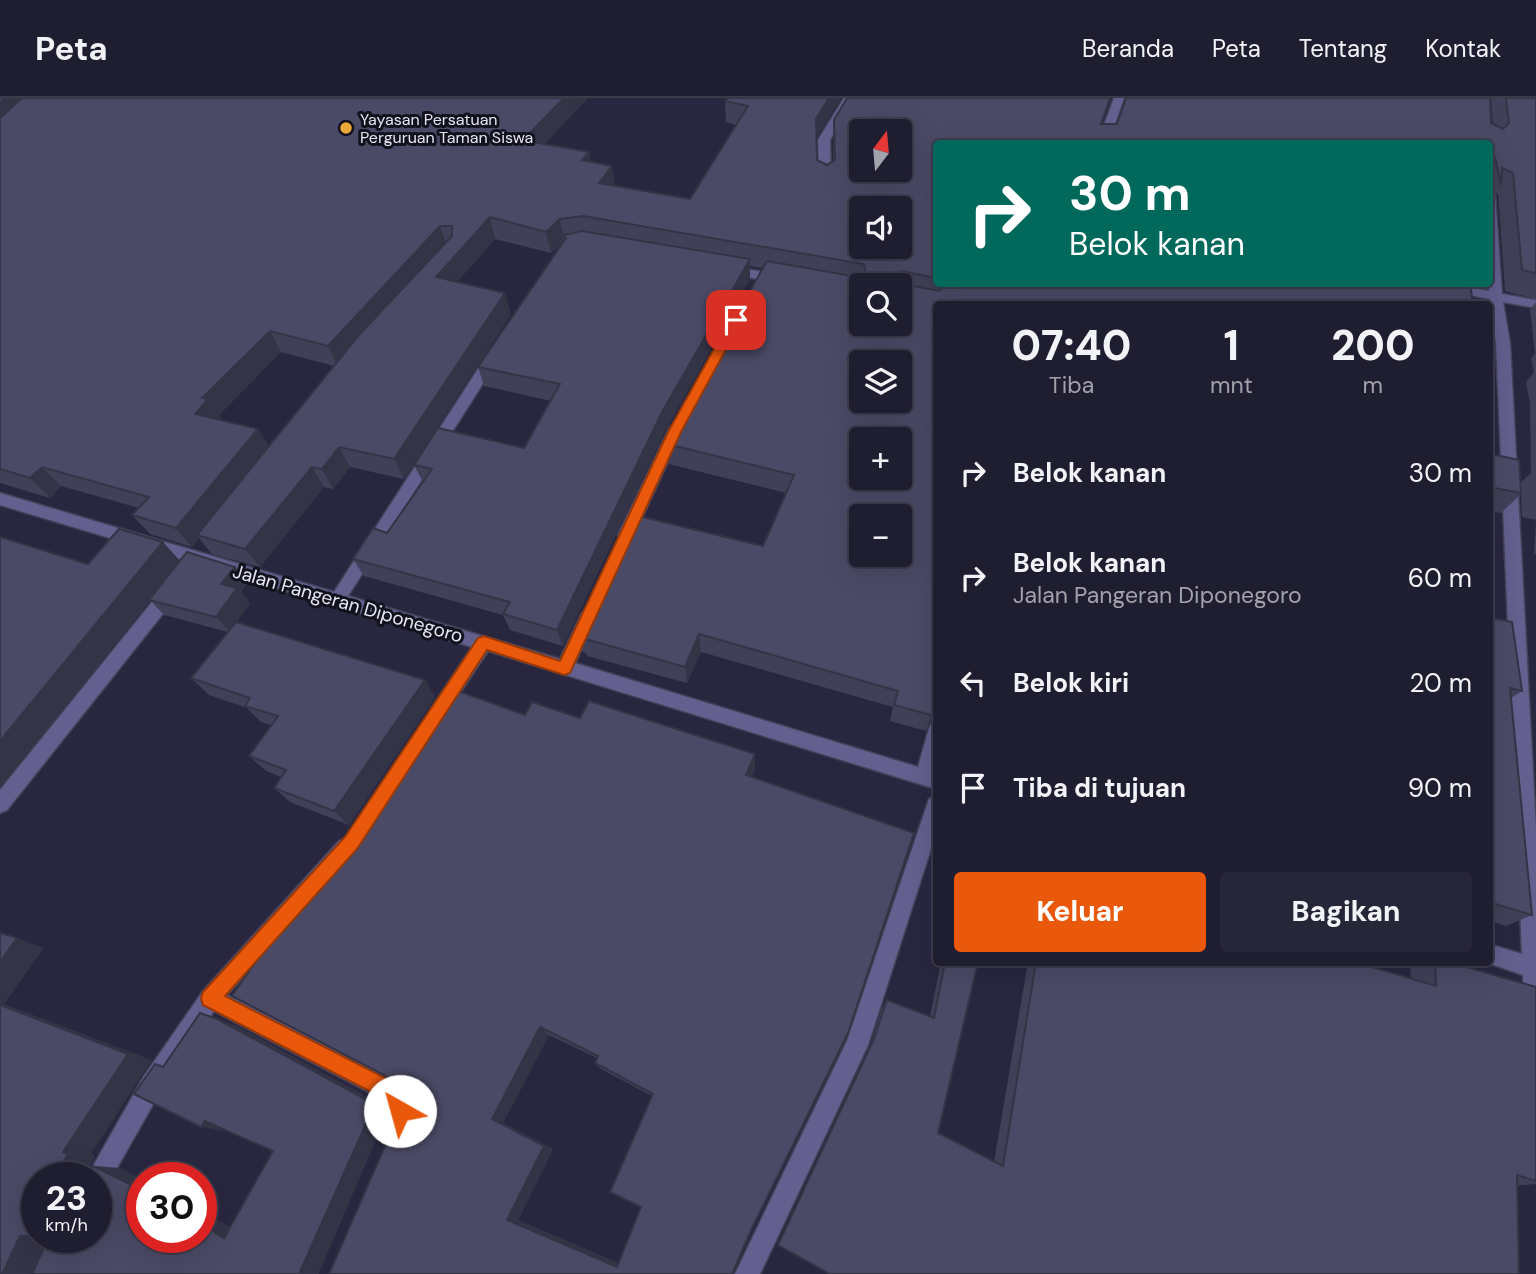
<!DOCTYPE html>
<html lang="id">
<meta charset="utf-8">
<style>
body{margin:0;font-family:"DM Sans",sans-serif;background:#272638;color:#f1f3f6;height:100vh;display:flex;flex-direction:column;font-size:26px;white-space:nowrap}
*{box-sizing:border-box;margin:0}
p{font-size:23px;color:#a1a2ab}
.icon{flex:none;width:38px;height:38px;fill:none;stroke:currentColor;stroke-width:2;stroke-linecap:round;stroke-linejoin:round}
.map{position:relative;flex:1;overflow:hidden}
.drawer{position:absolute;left:933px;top:203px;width:560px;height:665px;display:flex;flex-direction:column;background:#1f1d30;border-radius:7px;box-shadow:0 7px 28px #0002,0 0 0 2px #3c3b4c}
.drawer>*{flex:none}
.banner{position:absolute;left:933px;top:42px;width:560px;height:147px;border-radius:7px;box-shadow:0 7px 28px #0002,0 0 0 2px #3c3b4c;background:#00695c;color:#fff;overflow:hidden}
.needle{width:46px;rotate:16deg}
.controls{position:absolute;left:849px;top:21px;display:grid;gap:14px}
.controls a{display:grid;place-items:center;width:63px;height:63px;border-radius:7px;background:#1f1d30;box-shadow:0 7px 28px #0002,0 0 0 2px #3c3b4c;font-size:35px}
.speed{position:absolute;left:21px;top:1064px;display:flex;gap:14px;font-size:35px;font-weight:700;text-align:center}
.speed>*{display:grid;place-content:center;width:91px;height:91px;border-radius:50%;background:#1f1d30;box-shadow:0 7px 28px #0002,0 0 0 2px #3c3b4c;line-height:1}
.speed small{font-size:18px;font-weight:400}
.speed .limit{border:10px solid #d22;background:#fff;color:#111}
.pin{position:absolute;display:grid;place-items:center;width:60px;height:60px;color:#fff;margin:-30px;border-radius:14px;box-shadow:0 4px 10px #0006}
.me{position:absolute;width:77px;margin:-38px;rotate:322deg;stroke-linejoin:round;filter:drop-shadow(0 0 5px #0008)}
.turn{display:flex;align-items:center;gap:24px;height:147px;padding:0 21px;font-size:32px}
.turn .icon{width:91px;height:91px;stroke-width:2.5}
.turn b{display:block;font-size:49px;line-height:60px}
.eta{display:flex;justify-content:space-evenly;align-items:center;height:119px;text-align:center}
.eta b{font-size:42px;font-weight:800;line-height:49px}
.primary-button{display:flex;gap:14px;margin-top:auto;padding:14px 21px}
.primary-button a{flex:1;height:80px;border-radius:7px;background:#ea580c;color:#fff;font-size:28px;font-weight:800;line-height:80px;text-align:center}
.primary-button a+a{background:#272638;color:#f1f3f6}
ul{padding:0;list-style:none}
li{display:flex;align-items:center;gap:21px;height:105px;padding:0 21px}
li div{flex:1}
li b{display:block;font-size:26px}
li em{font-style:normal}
header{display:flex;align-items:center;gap:42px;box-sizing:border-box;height:98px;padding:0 35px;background:#1f1d30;border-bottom:2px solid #3c3b4c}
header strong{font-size:33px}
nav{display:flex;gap:38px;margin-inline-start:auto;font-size:24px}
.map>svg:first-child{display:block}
</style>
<header>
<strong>Peta</strong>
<nav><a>Beranda</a><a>Peta</a><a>Tentang</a><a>Kontak</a></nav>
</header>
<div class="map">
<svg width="1536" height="1176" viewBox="0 0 1536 1176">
<rect width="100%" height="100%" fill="#292740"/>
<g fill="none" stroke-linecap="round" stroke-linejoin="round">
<!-- minor casing -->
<g stroke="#434259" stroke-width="3">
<g id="minor">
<polygon points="844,0 854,0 830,42 831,83 825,86 819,83 818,42"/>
<polygon points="1114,0 1124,0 1108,46 1097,46"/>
<polygon points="1489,93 1495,96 1502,196 1536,202 1536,210 1503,204 1510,245 1536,731 1536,941 1528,938 1525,930 1523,877 1485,864 1489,864 1489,846 1522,856 1496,245 1490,201 1431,190 1425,186 1449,186 1489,193"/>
<polygon points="727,168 782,177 788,181 782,185 723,175 723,169"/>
<polygon points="494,252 501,257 348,498 560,561 582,515 594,515 596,520 575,565 918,669 930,627 936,625 936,691 488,553 446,616 440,619 434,616 431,611 472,549 0,407 0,395 334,494 489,254"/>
<polygon points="677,324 684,329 634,437 632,441 620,441 618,437 670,329"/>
<polygon points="171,486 177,488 179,493 177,498 7,712 0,715 0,692 165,488"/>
<polygon points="936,698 936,735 868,947 760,1176 735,1176 847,943 927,707 929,701"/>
<path d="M346,741L353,743L356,750L353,757L227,897L398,985C410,997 413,1010 407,1026L399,1029L391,1026L387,1006L382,1001L214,913L160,994L104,1093L96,1097V1080H86L88,1077L144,978L203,893L339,743Z"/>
</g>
</g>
<!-- minor -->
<use href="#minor" fill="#635f8e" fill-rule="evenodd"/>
</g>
<!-- wall -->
<g fill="#404058" fill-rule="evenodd">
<path d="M0,0H588L544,46L589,54L590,64L615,88L690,101L737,27L726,24L725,3L728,0L817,40V62L827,67L833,63L834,22L1111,0L1102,26H1493L1491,0H1536V201L1505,193L1498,96L1496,95L1489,105V46H936V186H1046V187H1061L1062,186H1289V187H1295V186H1470L936,206V617L926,633L890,623L893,609L701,554L687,585L587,558L586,555L583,554L577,537L763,448L786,395L669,366L667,346L763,170L750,168V181L665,333L563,548L510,532L503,517L364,478L353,461L387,435L423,384L414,367L524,350L551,303L484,288L478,269L563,143L551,155L495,141L457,184L511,216L404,381L350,369L333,391L324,389L260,469L212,456L199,440L192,449L150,436L132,417L139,410L61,388L50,400L0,385ZM281,254L334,268L269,348L221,322L219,317Z"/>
<polygon points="1536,204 1536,422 1522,419 1521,396 1501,415 1489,413 1489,346 1491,356 1520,385 1531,375 1530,305 1526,284 1534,274 1531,260 1535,256 1530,212"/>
<polygon points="1536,423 1536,456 1534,456"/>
<polygon points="0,439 88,466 180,463 235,469 248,484 241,494 250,505 237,524 425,582 435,599 349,727 290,704 274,690 281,679 266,673 249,658 272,627 261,624 247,610 209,597 191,580 228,534 164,517 150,502 0,690"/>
<polygon points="1489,519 1522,593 1511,600 1532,817 1506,828 1489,823"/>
<path d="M525,617L580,620L755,671L752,679V1132L733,1175V1176H329L397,1021L395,992L295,818L360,725L357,723ZM549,937L597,960L595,965L601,971L652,998L641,1109L618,1165L518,1122L553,1051L503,1025Z"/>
<polygon points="941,864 978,864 938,1035 994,1064 1028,864 1362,864 1362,866 1411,880 1410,870 1424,864 1449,864 1536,889 1536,1086 778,1147 870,948 882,910 887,902 930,919"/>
</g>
<!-- shaded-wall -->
<g fill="#343447">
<polygon points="4,0 39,0 0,39 0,4"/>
<polygon points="564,0 588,0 528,63 523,42"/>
<polygon points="829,0 841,0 815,42 816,21"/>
<polygon points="589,54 592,75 582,62"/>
<polygon points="1495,59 1489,67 1489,60"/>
<polygon points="612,68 615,89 599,85"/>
<polygon points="490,119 495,141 443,200 436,179"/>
<polygon points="560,121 564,139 562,139 563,143 551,155 546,134"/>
<polygon points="440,128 447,149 338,269 328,248"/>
<polygon points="750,161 750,181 665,333 563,548 557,532 662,314"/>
<polygon points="505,195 511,216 404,381 394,361"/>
<polygon points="270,233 281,254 219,317 222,322 209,336 195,316 202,300"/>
<polygon points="258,331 271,351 197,437 199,440 192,449 176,430"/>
<polygon points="339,349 350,369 333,391 322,371"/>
<polygon points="42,369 61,388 50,400 30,380"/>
<polygon points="312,369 324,389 260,469 245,451"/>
<polygon points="163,444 180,463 0,690 0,643"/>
<polygon points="235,469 248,484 241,494 250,505 230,534 216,519 221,486"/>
<polygon points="699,536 701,554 687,585 685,569"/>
<polygon points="425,582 435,599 349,727 334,713"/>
<polygon points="936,609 936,617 926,633 931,617"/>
<polygon points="755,656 755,671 747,692 746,677"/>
<polygon points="17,840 44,850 4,906 152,962 91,1056 95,1058 84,1080 55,1079 0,907 0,864"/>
<polygon points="217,921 237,928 384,1008 384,1023 319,1175 319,1176 299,1176 369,1019"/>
<polygon points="540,929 549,937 503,1025 553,1051 518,1122 623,1167 617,1169 507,1122 492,1021"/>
<polygon points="205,1023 227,1027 224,1033 201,1029"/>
<polygon points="93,1068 120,1070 142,1081 142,1092"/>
<polygon points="201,1112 247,1139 224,1140 201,1126"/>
<polygon points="20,1138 50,1139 33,1176 2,1176"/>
</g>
<!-- building -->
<g fill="#4b4a66" stroke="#343447" stroke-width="2" fill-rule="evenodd">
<path d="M22,0H564L523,42L589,54L582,62L612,68L599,85L690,101L748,8L725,3L728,0H829L816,21L817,62L827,67L835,62L834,22L847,0H1110L1101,26H1117L1126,0H1490L1491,25L1503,31L1509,25L1506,0H1536V175L1522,172L1513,75L1502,70L1501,87L1495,59L1489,60V46H936V180L901,173L903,186L939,193L948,186H1046V187H1062L1063,186H1289V187H1305V186H1470L1473,206H936V609L931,617L894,607L898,593L699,536L685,569L582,540L583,538L577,537L634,417L763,448L794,377L667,346L681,315L767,163L863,180L866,177L864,166L583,118L560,121L546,134L490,119L436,179L505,195L394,361L339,349L322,371L312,369L245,451L197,437L359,237L452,138V128H440L328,248L270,233L202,300L208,301L195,316L258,331L176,430L132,417L149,399L42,369L30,380L0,371V20ZM861,33H900V72H861ZM861,110H900V149H861ZM861,187H900V226H861ZM861,264H900V303H861ZM861,341H900V380H861ZM861,418H900V457H861Z"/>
<polygon points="582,133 750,161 662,314 557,532 503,516 510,504 353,461 373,430 387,435 432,371 414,367 438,330 524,350 560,286 478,269 566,140 562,139 564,137"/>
<polygon points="1489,346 1491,356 1519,362 1521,395 1489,389"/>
<polygon points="119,431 163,444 0,643 0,439 88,466"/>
<polygon points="187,454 235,469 221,486 237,490 216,519 149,502"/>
<polygon points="1489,519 1512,524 1522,593 1510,590 1532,817 1489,804"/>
<polygon points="236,524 425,582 334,713 274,690 286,672 249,658 278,618 245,608 250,600 191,580"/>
<path d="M447,589L525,617L532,604L580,620L589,603L755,656L746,677L914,735L848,935L751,1132L732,1176H329L397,1021L395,992L384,977L232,898L289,815L295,818L361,724L357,723ZM540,929L598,958L595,965L653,996L610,1094L641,1109L617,1169L507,1122L544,1048L492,1021Z"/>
<polygon points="0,835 17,840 0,864"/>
<polygon points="945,864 978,864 938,1035 1003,1068 1036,864 1362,864 1362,866 1436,888 1435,864 1449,864 1536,889 1536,1083 1517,1077 1519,1176 830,1176 778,1147 874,941 887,902 934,920"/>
<polygon points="0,907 128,956 63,1054 68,1056 55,1079 60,1080 37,1080 37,1138 20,1138 2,1176 0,1176"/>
<polygon points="200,915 217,921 369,1003 369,1019 299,1176 32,1176 49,1139 96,1139 96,1080 86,1080 93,1068 142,1092 142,1139 201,1139 201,1126 224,1140 273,1053 205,1023 201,1029 134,996 155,966 163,969"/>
</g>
<!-- route -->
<path fill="#ea580c" stroke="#983908" stroke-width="2" d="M736,219L742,222L681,334L570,575L564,577L487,552L357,751L225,898L397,986C408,996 413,1007 407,1021L400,1024L393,1021L389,1006L383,1000L203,907L201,900L203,894L345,739L478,540L484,538L560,563L668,334L730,222Z"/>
<!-- markers -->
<circle fill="#eba939" stroke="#12121d" stroke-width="2.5" cx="346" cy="30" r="7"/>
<g text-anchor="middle" stroke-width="6" stroke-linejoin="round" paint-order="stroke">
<!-- far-poi labels -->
<g font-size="16" fill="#e6e5f6" stroke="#12121d" text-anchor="start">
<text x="360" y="27">Yayasan Persatuan<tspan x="360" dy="18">Perguruan Taman Siswa</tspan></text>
</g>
<!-- street labels -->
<g font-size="19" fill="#e6e5f6" stroke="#12121d">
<text transform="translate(348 505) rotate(16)" y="7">Jalan Pangeran Diponegoro</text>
</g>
</g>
</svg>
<div class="controls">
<a><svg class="needle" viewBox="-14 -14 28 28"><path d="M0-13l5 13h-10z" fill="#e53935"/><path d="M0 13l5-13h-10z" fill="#a1a2ab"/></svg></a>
<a><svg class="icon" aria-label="sound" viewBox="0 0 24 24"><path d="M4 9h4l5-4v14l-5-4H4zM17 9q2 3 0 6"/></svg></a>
<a><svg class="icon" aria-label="search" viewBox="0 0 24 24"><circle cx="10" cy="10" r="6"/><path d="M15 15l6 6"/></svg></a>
<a><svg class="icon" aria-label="layers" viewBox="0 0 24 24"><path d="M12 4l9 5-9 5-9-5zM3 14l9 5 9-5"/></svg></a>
<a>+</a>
<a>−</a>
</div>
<div class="speed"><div>23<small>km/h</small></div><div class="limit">30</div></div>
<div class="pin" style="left:736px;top:222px;background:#d93025"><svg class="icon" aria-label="arrive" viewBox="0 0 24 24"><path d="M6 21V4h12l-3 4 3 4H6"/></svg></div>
<svg class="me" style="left:400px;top:1013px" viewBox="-20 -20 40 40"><circle r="19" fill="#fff"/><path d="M0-13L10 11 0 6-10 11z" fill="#ea580c"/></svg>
<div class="banner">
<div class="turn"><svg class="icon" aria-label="right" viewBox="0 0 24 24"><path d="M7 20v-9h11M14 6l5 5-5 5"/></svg><div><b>30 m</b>Belok kanan</div></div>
</div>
<section class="drawer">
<div class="eta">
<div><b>07:40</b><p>Tiba</p></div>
<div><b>1</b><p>mnt</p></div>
<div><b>200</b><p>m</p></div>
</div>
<ul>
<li><svg class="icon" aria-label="right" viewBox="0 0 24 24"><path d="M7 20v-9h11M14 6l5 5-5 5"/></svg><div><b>Belok kanan</b></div><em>30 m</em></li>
<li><svg class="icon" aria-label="right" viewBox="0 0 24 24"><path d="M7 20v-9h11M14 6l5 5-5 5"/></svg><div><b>Belok kanan</b><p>Jalan Pangeran Diponegoro</p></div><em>60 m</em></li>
<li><svg class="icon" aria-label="left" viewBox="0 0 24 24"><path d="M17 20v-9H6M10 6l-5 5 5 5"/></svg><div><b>Belok kiri</b></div><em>20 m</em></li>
<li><svg class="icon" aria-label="arrive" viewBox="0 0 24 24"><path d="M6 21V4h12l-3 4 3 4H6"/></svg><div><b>Tiba di tujuan</b></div><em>90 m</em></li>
</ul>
<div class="primary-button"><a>Keluar</a><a>Bagikan</a></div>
</section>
</div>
